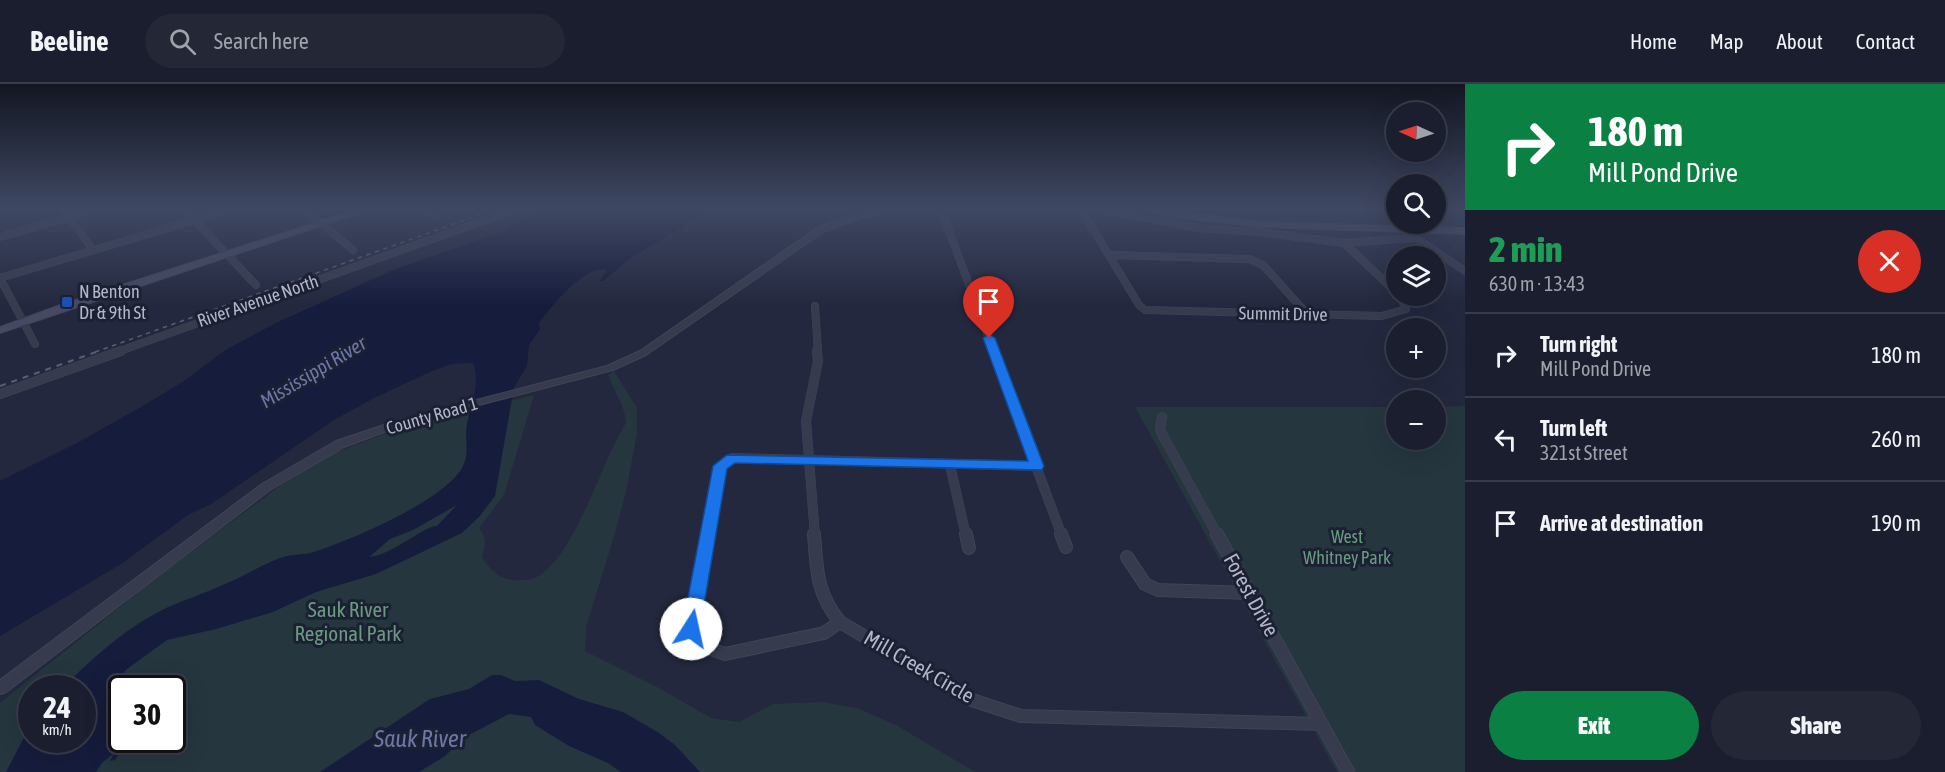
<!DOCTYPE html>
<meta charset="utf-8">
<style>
body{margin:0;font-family:"Asap Condensed",sans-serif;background:#232736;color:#f1f3f6;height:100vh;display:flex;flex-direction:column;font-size:22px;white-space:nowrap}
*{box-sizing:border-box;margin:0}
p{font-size:20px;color:#9fa2aa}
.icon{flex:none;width:33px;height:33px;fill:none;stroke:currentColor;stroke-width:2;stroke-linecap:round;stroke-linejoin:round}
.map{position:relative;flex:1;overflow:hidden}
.sheet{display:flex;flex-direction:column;background:#1a1e2e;width:480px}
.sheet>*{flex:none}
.hud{background:#0b8043;color:#fff;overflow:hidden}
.needle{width:39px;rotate:273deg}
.controls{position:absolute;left:1386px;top:18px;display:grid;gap:12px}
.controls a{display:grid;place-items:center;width:60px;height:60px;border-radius:50%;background:#1a1e2e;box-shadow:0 6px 24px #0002,0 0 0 2px #383c4a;font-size:30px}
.speed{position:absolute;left:18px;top:591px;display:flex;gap:12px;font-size:30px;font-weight:700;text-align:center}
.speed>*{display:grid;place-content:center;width:78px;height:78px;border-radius:50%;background:#1a1e2e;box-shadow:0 6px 24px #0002,0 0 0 2px #383c4a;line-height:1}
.speed small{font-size:15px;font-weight:400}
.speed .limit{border:3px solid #111;border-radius:9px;background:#fff;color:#111}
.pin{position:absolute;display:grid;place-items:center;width:51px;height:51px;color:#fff;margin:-62px -26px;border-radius:50% 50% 50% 0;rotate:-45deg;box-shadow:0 0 6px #0007}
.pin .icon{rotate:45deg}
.me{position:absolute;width:66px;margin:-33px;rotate:10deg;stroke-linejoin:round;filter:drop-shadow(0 0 4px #0008)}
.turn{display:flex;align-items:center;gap:21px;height:126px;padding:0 24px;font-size:27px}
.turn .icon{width:78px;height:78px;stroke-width:2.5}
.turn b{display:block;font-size:42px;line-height:51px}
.round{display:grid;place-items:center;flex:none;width:63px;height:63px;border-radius:32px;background:#232736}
.head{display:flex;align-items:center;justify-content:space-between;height:102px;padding:0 24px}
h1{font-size:36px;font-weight:800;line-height:45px;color:#1e9e55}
.primary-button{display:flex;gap:12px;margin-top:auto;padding:12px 24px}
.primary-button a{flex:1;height:69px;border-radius:36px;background:#0b8043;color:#fff;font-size:24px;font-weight:800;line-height:69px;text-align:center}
.primary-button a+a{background:#232736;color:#f1f3f6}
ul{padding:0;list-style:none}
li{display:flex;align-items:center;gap:18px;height:84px;padding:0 24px;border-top:2px solid #383c4a}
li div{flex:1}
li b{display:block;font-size:22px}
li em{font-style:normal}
header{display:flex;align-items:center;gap:36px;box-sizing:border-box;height:84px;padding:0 30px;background:#1a1e2e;border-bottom:2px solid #383c4a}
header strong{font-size:28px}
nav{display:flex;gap:33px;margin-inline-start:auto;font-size:21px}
.search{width:420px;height:54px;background:#232736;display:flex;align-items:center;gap:15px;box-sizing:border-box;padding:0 21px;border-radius:33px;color:#9fa2aa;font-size:22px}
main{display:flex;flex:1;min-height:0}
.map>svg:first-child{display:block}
</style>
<header>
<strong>Beeline</strong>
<div class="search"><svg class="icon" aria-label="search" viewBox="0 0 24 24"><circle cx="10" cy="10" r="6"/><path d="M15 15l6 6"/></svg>Search here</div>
<nav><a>Home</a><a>Map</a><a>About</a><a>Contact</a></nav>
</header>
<main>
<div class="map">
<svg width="1465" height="688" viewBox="0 0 1465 688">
<rect width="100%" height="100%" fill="#23283e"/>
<!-- green -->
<g fill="#25363f" fill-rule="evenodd">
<path d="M614,287L637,324V349L627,403L615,449L586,543L585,567L659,604L711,634L739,638L773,620L822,618L857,624L896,641L975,688H0V619L155,495L281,401L334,369L400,344L534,311L504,411L479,444C487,454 485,461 482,473C489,485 498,494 513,496C521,497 533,496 540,491C578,465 600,380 626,339L624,327L608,291ZM32,604H82V656H32ZM122,604H172V656H122Z"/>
<polygon points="1465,322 1465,688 1337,688 1135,323 1396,323 1396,356 1436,356 1436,323"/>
</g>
<!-- water -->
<g fill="#161c3c" fill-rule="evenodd">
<path d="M549,125H712L632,173L603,197H600L607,186C586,179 550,224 539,239L540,245L529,261L527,282L514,303L495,412L479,433L462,449L376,490L316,508L273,528L216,545L167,556L127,585L120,592L116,600C122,623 129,656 115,676L110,677L114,669L102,679L96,688H6L31,640L32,656H82V604H63C92,574 127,543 166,524C186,515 206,509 225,500C244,492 263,480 283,473C293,470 304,471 314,468C351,456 443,417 462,384C471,368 463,352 468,335C473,317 480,296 473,279L452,280L432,287L374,314L334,336L211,420L188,431L121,480L0,552V397L79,358L148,319L184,297L224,267L276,239L393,186L498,149L525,134ZM457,421L437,442C425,441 393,471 369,473L390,455L413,446Z"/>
<polygon points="492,591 501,591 515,597 539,596 579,615 623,628 659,649 675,661 700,688 621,688 608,679 569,662 535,641 531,633 509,630 465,653 445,672 419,688 320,688 430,615 469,605"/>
</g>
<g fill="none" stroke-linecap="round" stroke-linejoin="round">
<!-- minor-far2 casing -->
<g stroke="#404457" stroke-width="8">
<g id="minor-far2">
<polyline points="63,125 93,166"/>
<polyline points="184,125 256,201"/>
<polyline points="304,125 353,166"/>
<polyline points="423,125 435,132"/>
<polyline points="941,125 994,268"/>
<polyline points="1081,125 1139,221 1145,226 1382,232 1406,225 1400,212"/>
<polyline points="1098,125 1198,144 1258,148 1344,159 1413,154"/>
<polyline points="1410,150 1465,187"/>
<polyline points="0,153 98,125"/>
<polyline points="1344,159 1396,208"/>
<polyline points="1109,171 1249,175 1263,181 1308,231"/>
<polyline points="0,194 232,125"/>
<polyline points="0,194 35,260"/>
<polyline points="815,222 818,268"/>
<polyline points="117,268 516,125"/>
</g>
</g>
<!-- minor-far1 casing -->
<g stroke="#404457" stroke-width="10">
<g id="minor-far1">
<polyline points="993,267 1062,452"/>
<polyline points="0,310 121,267"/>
<polyline points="1162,333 1160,345 1163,352 1218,452"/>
<polyline points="950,381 966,452"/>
<polyline points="708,452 720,382 732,374 1037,382"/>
<polyline points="815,452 806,337 818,277 817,267"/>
</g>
</g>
<!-- minor casing -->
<g stroke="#404457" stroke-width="14">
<g id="minor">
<polyline points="708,450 691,545 700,561 725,570 824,549 840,538"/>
<path d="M814,450C817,486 816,509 840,538L972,616L1021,632L1322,640"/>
<polyline points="966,450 969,464"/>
<polyline points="1061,450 1066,463"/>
<polyline points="1217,450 1348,688"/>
<polyline points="1127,473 1145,500 1158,506 1250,509"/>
</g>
</g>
<!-- tertiary casing -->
<g stroke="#404457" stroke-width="2">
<polygon id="tertiary" points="884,125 899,125 862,134 823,148 646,271 613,286 406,340 344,363 270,406 5,609 0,610 0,596 262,400 336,357 399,336 607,282 640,267 817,144 857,130"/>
</g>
<!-- secondary casing -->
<g stroke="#404457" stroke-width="2">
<g id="secondary">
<polygon points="358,125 371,125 0,249 0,243 63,220"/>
<polygon points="1137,125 1157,125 1262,138 1465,144 1465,150 1262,143 1181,134"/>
</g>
</g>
<!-- minor-far2 -->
<use href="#minor-far2" stroke="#373b4e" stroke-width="7"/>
<!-- minor-far1 -->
<use href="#minor-far1" stroke="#373b4e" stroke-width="9"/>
<!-- minor -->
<use href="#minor" stroke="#373b4e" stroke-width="12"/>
<!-- tertiary -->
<use href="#tertiary" fill="#373b4e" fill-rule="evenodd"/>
<!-- secondary -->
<use href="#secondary" fill="#454961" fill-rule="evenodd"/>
<!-- rail-far1 -->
<polyline stroke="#595e75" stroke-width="1.5" stroke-dasharray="4.5 4.5" stroke-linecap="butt" points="95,268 496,125"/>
<!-- rail -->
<polyline stroke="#595e75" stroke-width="2" stroke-dasharray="6 6" stroke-linecap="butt" points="0,302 99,267"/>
</g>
<!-- sky -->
<linearGradient id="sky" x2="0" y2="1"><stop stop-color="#131622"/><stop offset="0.56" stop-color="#3f4863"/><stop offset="1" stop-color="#3f4863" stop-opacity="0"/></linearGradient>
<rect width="1465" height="222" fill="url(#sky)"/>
<!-- route -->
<polygon fill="#1a73e8" stroke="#114b97" stroke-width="1.5" points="989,250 995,254 1044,382 1042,386 735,379 727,385 700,545 697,550 691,553 685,550 682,545 713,382 727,371 1028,377 983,254"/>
<!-- markers -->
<rect fill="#1a4fb4" stroke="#1c2033" stroke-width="2" x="61" y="212" width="12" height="12" rx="3"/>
<g text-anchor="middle" stroke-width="6" stroke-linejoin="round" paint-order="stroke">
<!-- poi labels -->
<g font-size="18" fill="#b3b6c9" stroke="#1c2033" text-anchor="start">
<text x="79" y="214">N Benton<tspan x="79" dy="21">Dr &amp; 9th St</tspan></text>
</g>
<!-- street labels -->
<g font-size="18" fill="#b3b6c9" stroke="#1c2033">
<text transform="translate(258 217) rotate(-19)" y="6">River Avenue North</text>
<text transform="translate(1283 230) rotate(1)" y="6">Summit Drive</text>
<text transform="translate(432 332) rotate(-16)" y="6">County Road 1</text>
</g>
<!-- park labels -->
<g font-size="18" fill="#6a9b81" stroke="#1c2033">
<text x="1347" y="459">West<tspan x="1347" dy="21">Whitney Park</tspan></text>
</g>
<!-- water labels -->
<g font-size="20" font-style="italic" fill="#6c77a9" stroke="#1c2033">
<text transform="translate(313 288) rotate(-31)" y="7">Mississippi River</text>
</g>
<!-- near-street labels -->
<g font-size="21" fill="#b3b6c9" stroke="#1c2033">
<text transform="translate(1251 511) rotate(61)" y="7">Forest Drive</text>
<text transform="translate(919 583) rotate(30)" y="7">Mill Creek Circle</text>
</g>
<!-- near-park labels -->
<g font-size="21" fill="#6a9b81" stroke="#1c2033">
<text x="348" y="533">Sauk River<tspan x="348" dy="24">Regional Park</tspan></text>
</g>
<!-- near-water labels -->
<g font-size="24" font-style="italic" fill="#6c77a9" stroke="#1c2033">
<text x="420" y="663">Sauk River</text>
</g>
</g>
</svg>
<div class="controls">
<a><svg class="needle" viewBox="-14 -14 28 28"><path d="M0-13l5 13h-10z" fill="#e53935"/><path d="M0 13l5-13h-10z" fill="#9fa2aa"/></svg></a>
<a><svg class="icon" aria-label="search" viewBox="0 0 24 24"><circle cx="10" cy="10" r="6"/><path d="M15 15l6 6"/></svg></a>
<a><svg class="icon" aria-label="layers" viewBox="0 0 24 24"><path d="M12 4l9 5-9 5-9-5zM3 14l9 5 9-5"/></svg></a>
<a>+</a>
<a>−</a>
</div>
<div class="speed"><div>24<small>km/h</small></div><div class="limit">30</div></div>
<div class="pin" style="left:989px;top:254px;background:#d93025"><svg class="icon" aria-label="arrive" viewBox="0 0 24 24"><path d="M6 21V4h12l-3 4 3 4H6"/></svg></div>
<svg class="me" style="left:691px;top:545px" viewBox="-20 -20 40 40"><circle r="19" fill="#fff"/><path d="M0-13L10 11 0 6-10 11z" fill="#1a73e8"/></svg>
</div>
<section class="sheet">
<div class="hud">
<div class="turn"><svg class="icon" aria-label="right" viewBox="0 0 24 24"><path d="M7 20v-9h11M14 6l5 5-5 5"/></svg><div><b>180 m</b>Mill Pond Drive</div></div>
</div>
<div class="head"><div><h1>2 min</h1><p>630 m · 13:43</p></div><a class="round" style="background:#d93025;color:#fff"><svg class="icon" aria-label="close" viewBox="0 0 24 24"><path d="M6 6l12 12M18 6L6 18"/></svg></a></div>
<ul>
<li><svg class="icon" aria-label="right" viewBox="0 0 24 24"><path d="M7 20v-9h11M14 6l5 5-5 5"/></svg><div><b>Turn right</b><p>Mill Pond Drive</p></div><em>180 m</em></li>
<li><svg class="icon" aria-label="left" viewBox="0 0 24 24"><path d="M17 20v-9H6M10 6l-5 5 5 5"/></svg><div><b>Turn left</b><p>321st Street</p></div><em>260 m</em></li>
<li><svg class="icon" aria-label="arrive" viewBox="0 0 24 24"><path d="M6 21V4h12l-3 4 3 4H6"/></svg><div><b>Arrive at destination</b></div><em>190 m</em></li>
</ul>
<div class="primary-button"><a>Exit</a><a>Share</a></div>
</section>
</main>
